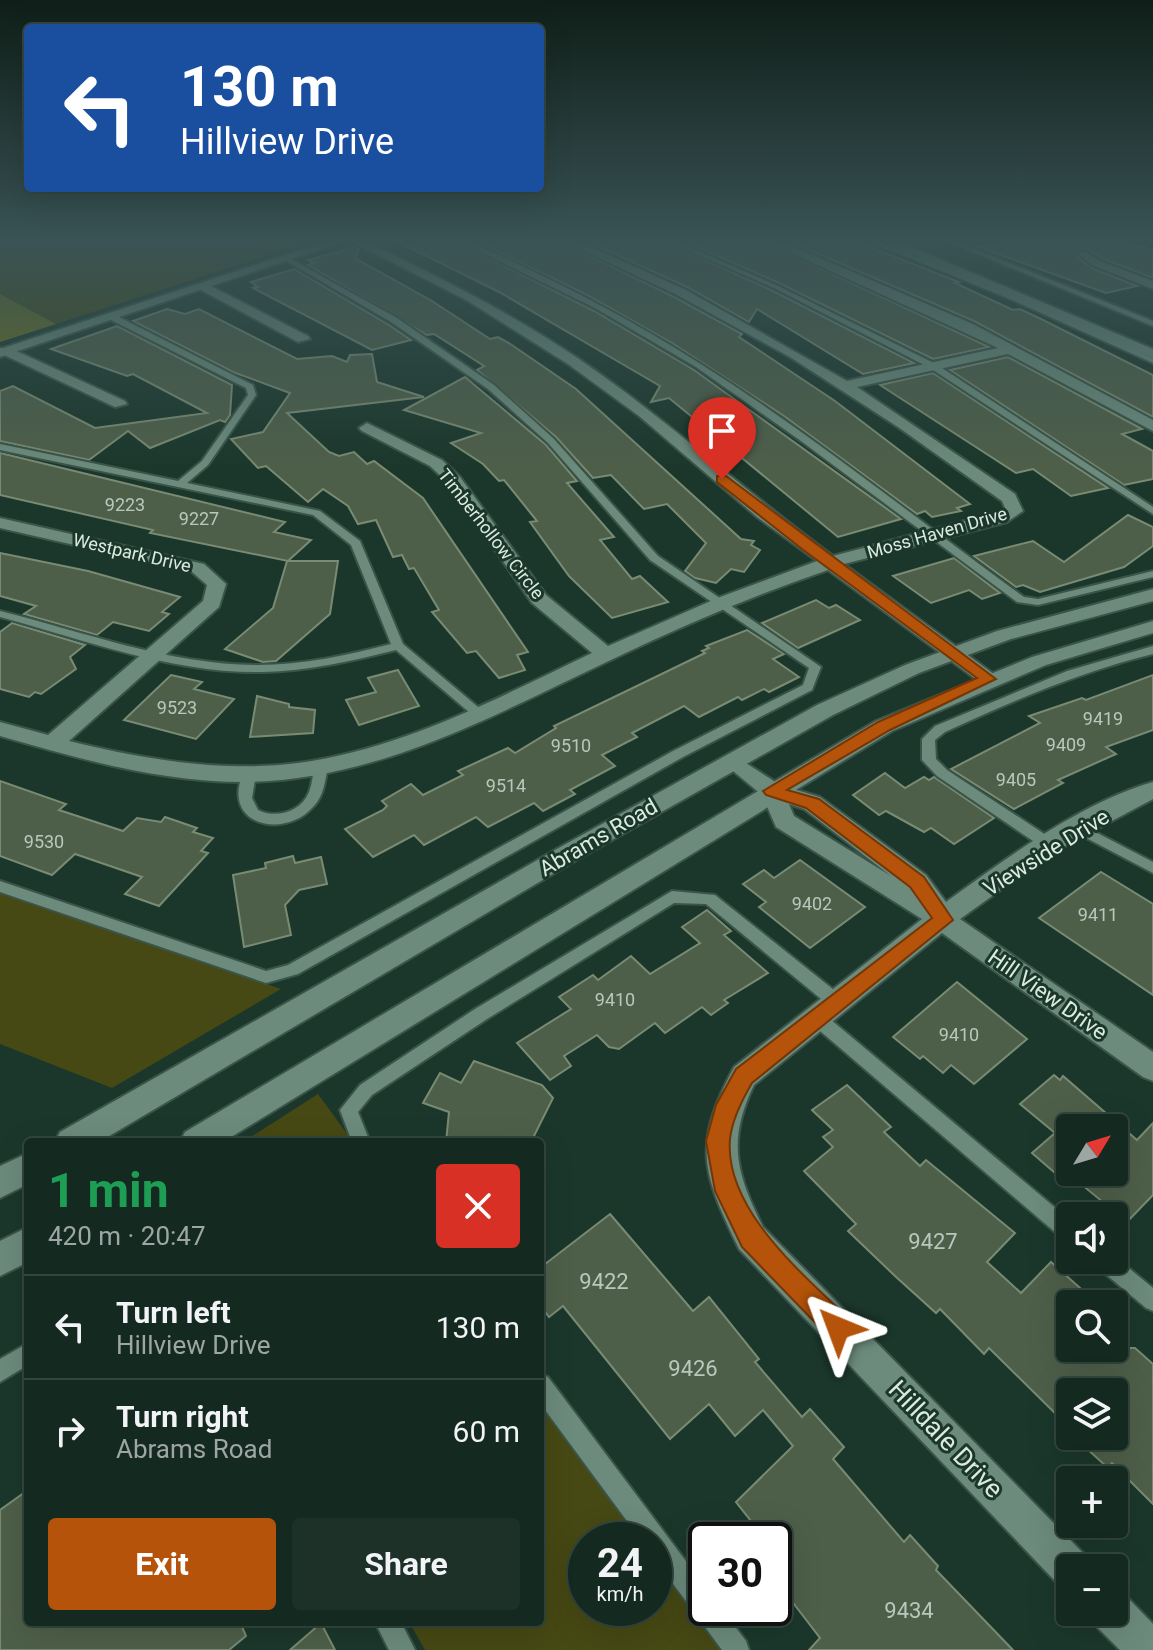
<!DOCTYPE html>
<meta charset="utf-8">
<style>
body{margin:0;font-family:Roboto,sans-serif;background:#1d3129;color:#f1f3f6;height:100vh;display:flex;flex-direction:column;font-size:30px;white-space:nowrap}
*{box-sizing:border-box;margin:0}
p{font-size:26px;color:#9da6a5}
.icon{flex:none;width:44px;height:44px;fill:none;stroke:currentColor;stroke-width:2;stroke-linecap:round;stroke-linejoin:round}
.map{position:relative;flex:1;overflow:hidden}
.drawer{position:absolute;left:24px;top:1138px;width:520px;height:488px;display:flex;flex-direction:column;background:#142920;border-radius:8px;box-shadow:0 8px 32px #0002,0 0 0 2px #33453e}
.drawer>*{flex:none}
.top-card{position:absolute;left:24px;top:24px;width:520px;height:168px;border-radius:8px;box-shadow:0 8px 32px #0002,0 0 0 2px #33453e;background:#1a4fa0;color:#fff;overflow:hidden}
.needle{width:52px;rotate:52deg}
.buttons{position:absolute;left:1056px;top:1114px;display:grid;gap:16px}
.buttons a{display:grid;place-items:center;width:72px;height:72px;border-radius:8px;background:#142920;box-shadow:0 8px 32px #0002,0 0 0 2px #33453e;font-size:40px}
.speed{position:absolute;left:568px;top:1522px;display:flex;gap:16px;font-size:40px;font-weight:700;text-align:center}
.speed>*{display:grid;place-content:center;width:104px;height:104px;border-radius:50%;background:#142920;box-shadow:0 8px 32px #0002,0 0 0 2px #33453e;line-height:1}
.speed small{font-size:20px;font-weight:400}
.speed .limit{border:4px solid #111;border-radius:12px;background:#fff;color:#111}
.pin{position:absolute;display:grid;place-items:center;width:68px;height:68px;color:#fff;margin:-82px -34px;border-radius:50% 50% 50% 0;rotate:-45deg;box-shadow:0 0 8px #0007}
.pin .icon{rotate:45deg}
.me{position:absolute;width:88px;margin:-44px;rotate:316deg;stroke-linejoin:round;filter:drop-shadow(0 0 6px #0008)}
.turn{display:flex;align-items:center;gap:28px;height:168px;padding:0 24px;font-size:36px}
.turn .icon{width:104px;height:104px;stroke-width:2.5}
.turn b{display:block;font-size:56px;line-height:68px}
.round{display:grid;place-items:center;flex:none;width:84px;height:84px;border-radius:8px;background:#1d3129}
.summary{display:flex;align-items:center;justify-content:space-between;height:136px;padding:0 24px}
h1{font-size:48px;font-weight:700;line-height:60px;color:#1e9e55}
.action{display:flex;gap:16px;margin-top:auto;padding:16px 24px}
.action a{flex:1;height:92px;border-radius:8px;background:#b45309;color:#fff;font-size:32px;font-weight:700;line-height:92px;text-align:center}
.action a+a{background:#1d3129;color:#f1f3f6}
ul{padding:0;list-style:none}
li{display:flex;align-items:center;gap:24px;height:104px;padding:0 24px;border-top:2px solid #33453e}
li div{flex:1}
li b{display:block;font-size:30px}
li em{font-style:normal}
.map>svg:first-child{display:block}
</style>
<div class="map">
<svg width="1153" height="1650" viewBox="0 0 1153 1650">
<rect width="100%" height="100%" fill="#1b372b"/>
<!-- green -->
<g fill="#464913">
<polygon points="0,239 319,239 0,342"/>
<polygon points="0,892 281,989 112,1088 0,1044"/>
<polygon points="318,1094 353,1142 243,1142"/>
<polygon points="540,1396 646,1540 586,1540 586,1608 654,1608 654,1552 726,1650 425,1650 409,1622 540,1622"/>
</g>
<!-- forest -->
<polygon fill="#6c711c" points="0,294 56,324 0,342"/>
<!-- building -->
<g fill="#4e5f49" stroke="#798b73" stroke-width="2" fill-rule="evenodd">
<polygon points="392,239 451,239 594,311 694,370 901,519 838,537 669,398 651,402 660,386 499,292"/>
<polygon points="471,239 556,239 676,298 742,334 739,337 835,401 970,504 957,508 961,511 932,517 925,511 917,514 784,416 672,343 585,294"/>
<polygon points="582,239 659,239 773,291 914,363 863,374 757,309 749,322 687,287"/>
<polygon points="679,239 758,239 989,347 933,359 779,283"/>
<polygon points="784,239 850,239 959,282 955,283 1013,310 1020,309 1035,316 1153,375 1153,417 974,321"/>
<polygon points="1023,239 1113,239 1153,250 1153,278 1101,258 1087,248 1078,251 1077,256 1091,268 1137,286 1106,293 978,247"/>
<polygon points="356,247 359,249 355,258 432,301 490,339 498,337 509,343 576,389 741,539 754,541 751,545 760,550 744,572 731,569 716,583 695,578 685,571 706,543 667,504 644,509 611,475 593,478 556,437 477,370 484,366 434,334 427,335 308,265 314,263 308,260"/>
<polygon points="294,269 389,325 411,340 372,350 253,288 258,287 251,282"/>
<polygon points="167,309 185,314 199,309 297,359 332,356 347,362 350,355 372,354 377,382 424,397 287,413 329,452 339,456 354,452 367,464 374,461 423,498 528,652 517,655 525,670 499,678 476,651 467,653 432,612 439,610 414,568 409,569 402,555 393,557 376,520 358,524 348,506 323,489 308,502 266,466 258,468 231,439 263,432 290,393 233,372 133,321"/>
<polygon points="117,326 232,385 230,415 225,422 220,420 150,448 128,431 89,460 0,441 0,391 13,386 95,428 207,413 133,374 127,376 51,349"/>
<polygon points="1008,357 1142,429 1122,434 1153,451 1153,479 1124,485 950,370"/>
<polygon points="933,373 1108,488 1071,496 1033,469 1016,473 880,385"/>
<polygon points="465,377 546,445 577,481 567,483 614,537 600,540 632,579 640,576 668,602 612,618 569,576 530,522 537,521 504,480 499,481 483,464 451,443 481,433 404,410"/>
<polygon points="0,453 285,522 274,532 311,540 288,561 150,533 153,530 0,495"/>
<polygon points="1128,515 1153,527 1153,546 1124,567 1040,592 1023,585 1016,587 974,556 1033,541 1064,562"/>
<polygon points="0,553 88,571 180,597 162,612 169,614 149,631 113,622 97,635 24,614 36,606 0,596"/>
<polygon points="954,558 1000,593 982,599 969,590 931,603 893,576"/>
<polygon points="287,561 338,561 330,614 276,661 263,662 225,649 273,608"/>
<polygon points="816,600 829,608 836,605 860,620 798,648 762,623"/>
<polygon points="12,623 85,645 70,657 76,669 41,694 35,692 29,697 0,689 0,632"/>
<polygon points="747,630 784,654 773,659 799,677 769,692 764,689 742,700 738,697 699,717 684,706 632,733 637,737 602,755 615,766 570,790 575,794 543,811 534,803 488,827 476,817 424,845 414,835 373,857 345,829 383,810 387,806 382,801 411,784 423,795 463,775 458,771 484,759 508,748 515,753 556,728 554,726 705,653 702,651 709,648 706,646"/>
<polygon points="398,670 419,706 359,725 346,700 376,692 368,678"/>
<polygon points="171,675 202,682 194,689 234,699 196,739 124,720"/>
<polygon points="1153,675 1153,730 1106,747 1116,754 1058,780 1063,783 1014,809 951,769 1040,723 1029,716 1082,698 1086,700"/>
<polygon points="257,696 289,704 289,707 315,710 313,733 250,737"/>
<polygon points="885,773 905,788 924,777 929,780 934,777 994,818 954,844 931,828 924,832 886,811 879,815 853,795"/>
<polygon points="0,781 66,804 59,810 123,831 137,818 161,822 165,817 197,828 193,832 213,838 201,851 208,853 159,906 125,894 142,877 75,854 52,875 0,856"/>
<polygon points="293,856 295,863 321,857 327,884 299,890 285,905 291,935 244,947 233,875 266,868 265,863"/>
<polygon points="800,860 865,907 810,948 759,907 766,902 743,884 764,870 774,878"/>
<polygon points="1101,872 1153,904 1153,995 1039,918"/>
<polygon points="707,910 731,931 724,935 768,973 724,1000 728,1003 711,1015 702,1007 665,1033 655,1023 619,1049 609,1047 597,1035 564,1056 571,1066 550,1080 517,1043 571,1009 559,997 593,975 598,980 631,956 650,974 700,943 682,927"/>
<polygon points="957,982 1027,1039 974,1084 951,1065 943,1073 923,1056 920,1059 893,1037"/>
<polygon points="474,1061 542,1085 553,1098 531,1142 446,1142 449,1112 423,1103 440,1073 461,1083"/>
<path d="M1054,1075L1060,1080L1063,1076L1137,1140L1153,1123V1195L1127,1222L1070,1175V1186L1032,1153L1055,1133L1020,1104ZM1070,1128H1114V1172H1070Z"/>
<polygon points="847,1085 891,1127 884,1132 920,1166 926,1160 1015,1233 987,1262 1021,1293 1051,1262 1098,1304 1070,1304 1070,1348 1135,1348 1153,1364 1153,1504 1112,1463 1108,1468 1073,1436 1114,1436 1114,1392 1070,1392 1070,1428 989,1348 984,1354 940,1309 936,1313 895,1276 848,1231 856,1224 804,1171 833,1147 823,1137 833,1130 812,1110"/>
<polygon points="610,1214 693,1311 709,1297 759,1359 755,1362 802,1417 810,1409 844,1447 833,1459 904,1542 910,1535 938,1566 936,1570 1013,1650 809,1650 820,1638 774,1578 774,1540 766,1540 736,1502 793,1446 763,1410 735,1436 709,1404 670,1439 563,1306 549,1317 540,1305 540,1268"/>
<polygon points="28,1490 28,1622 240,1622 246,1636 229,1650 0,1650 0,1510"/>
<polygon points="321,1623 335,1650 290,1650"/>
</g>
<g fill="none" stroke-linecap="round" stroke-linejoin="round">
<!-- lane casing -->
<g stroke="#3b5449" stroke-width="4">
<g id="lane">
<path d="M454,239H463C545,275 624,315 699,363C812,434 916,519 1024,597L1038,599L1153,571V577L1038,605L1017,602L801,441L696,367L595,308Z"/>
<polygon points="662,239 671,239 778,286 936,364 1153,507 1153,514 930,368 774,288"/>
<polygon points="863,239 872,239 1016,295 1153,358 1153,363 1010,299"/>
<polygon points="941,239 950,239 1153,321 1153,326"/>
<polygon points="1148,239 1153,239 1153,242"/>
<polygon points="285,258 289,258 397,318 494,385 554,439 658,556 821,667 812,690 683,757 298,974 266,983 0,892 0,881 266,971 288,965 673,751 803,685 809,668 650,560 548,443 488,389 391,322 285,260"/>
<path d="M107,314H113L253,385L256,395L208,465L187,483L320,511L360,541L403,644L484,712L486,715L484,718H476L396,650C352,661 308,671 263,672C174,674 85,640 0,617V611C85,632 170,665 258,665C303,665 348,655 391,644L351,545L313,515L0,450V444L178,481L202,461L248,395L246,388L107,318Z"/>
<path d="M1153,646V654C1080,672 1012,701 945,732L935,740L936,759L947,770L1055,841L1057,845L1055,849H1045L937,776L922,760V739L935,726L1067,671Z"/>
<path d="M321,762L328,766C325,781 324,796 313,807C284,840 219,825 244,771H254L256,774L252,798L258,810C276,819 301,812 309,792C312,784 313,775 314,766Z"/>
<polygon points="1078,823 1153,862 1153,873 1073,831 1071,828"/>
<polygon points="672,891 715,895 844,998 846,1003 844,1008 838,1010 832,1008 706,904 674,903 487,1019 372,1095 358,1112 370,1142 352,1142 340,1110 360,1085 475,1009"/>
<polygon points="818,1012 824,1014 1070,1220 1070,1241 1063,1239 812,1024 810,1019 812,1014"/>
<polygon points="1114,1256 1153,1288 1153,1311 1146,1308 1097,1267 1094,1260 1114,1260"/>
<polygon points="28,1343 28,1365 0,1382 0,1359"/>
<polygon points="540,1374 548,1377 706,1588 706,1608 721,1608 746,1641 749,1650 722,1650 654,1558 654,1540 641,1540 540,1403"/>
<polygon points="375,1622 401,1622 415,1650 389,1650"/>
</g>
</g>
<!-- street casing -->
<g stroke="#3b5449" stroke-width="4">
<g id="street">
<path d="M347,239H361C436,276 510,312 579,359C668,420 747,493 833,556L1006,510L1002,501L898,427L790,357L677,295L559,239H574L686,290L847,381L998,348L761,239H776L973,324L1153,420V431L1008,354L857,387L1015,494L1023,511L1007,522L844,564L995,675L998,679L995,683H981L828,570C755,595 684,625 615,658C498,713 381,779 249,782C164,783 79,759 0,736V722L48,735L203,601L207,585L192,572L0,528V518L204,564L226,584L219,607L69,741C143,759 221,773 298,763C402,749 498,698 592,653L532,603L448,483L430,466L362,431L359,428L367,423L442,460L460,477L546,595L608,646L720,597L817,561L757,517L639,416L568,364L468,301Z"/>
<polygon points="1085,251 1100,261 1153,281 1153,289 1092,265 1079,254"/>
<polygon points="203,282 308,336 310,339 298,342 199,289 197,286"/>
<polygon points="10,348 125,401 127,404 115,407 0,353 0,348"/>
<path d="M732,754L780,785L820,797L926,875L946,902C1005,859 1082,802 1153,782V799L1052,853L960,919L1153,1052V1081L1143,1077L942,933L754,1085C727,1141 736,1173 763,1227L1084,1554L1090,1568H1070V1588L1056,1582L739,1249C702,1172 692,1146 734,1067L922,919L776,827L762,795L721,761ZM789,804L804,809L891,876L794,816Z"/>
<polygon points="1114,1592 1127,1597 1153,1624 1153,1650 1120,1650 1097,1627 1091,1612 1114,1612"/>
</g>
</g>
<!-- secondary casing -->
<g stroke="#3b5449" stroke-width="4">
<g id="secondary">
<polygon points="334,239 351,239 0,357 0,349"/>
<polygon points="877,239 892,239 1153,349 1153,358"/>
<polygon points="1153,589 1153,601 1011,639 919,673 833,715 573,862 99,1142 55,1142 60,1132 555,850 817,705 905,665 997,631"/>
<polygon points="1153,621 1153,633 1046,665 892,731 223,1142 180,1142 185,1132 876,721 1032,657"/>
<polygon points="28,1153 28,1184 0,1198 0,1166"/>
<polygon points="28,1227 28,1262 0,1276 0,1241"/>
</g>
</g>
<!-- lane -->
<use href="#lane" fill="#6c8b7c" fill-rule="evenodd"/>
<!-- street -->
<use href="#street" fill="#6c8b7c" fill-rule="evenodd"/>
<!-- secondary -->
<use href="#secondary" fill="#6c8b7c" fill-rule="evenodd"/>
</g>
<!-- sky -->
<linearGradient id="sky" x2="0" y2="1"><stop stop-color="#0f1e18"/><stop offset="0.51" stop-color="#395355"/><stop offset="1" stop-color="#395355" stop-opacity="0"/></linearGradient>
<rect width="1153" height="470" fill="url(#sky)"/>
<!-- route -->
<path fill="#b45309" stroke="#753606" stroke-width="2" d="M717,476H726L996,679L890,730L787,790L819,799L924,877L953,920L752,1083C742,1100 732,1119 730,1139C724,1209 803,1274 848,1318L852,1328L848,1337L838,1341L829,1337L742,1247L715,1191L706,1141L716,1105L736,1069L932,918L910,887L806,808L766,795L763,791L878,722L977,678L802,549L717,482Z"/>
<g text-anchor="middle" stroke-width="6" stroke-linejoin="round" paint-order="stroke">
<!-- number labels -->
<g font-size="18" fill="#b8c8bc">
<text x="125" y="511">9223</text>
<text x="199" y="525">9227</text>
<text x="177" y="714">9523</text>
<text x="1103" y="725">9419</text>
<text x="1066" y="751">9409</text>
<text x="571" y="752">9510</text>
<text x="1016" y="786">9405</text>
<text x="506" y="792">9514</text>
<text x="44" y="848">9530</text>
<text x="812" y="910">9402</text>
<text x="1098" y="921">9411</text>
<text x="615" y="1006">9410</text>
<text x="959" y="1041">9410</text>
</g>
<!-- far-street labels -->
<g font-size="18" fill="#dbebe2" stroke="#1b372b">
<text transform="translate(937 533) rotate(-16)" y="6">Moss Haven Drive</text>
<text transform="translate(491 534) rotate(52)" y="6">Timberhollow Circle</text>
<text transform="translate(132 553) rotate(13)" y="6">Westpark Drive</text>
</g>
<!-- street labels -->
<g font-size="22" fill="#dbebe2" stroke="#1b372b">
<text transform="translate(598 837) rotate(-30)" y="8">Abrams Road</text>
<text transform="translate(1046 852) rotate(-32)" y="8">Viewside Drive</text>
<text transform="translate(1048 994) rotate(35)" y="8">Hill View Drive</text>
</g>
<!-- near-number labels -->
<g font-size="22" fill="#b8c8bc">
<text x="933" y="1249">9427</text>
<text x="604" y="1289">9422</text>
<text x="693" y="1376">9426</text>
<text x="909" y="1618">9434</text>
</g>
<!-- near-street labels -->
<g font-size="26" fill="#dbebe2" stroke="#1b372b">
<text transform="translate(946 1439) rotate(46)" y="9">Hilldale Drive</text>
</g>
</g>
</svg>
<div class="buttons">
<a><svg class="needle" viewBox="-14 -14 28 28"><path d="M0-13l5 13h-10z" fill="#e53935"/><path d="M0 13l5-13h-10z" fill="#9da6a5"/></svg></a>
<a><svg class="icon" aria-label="sound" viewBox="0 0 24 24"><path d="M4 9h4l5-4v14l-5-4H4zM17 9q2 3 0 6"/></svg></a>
<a><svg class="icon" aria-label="search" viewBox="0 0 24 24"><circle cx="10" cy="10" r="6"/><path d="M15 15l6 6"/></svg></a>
<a><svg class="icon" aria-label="layers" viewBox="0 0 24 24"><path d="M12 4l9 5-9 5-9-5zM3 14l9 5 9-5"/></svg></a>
<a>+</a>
<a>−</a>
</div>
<div class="speed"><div>24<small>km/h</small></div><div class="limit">30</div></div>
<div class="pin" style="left:722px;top:479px;background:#d93025"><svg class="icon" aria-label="arrive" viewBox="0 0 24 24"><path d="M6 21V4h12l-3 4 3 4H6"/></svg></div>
<svg class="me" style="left:838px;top:1328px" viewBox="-20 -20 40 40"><path d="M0-17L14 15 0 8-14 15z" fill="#b45309" stroke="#fff" stroke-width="4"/></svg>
<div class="top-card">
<div class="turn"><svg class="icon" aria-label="left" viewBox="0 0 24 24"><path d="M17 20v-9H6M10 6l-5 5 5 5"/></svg><div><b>130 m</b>Hillview Drive</div></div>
</div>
<section class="drawer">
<div class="summary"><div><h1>1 min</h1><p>420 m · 20:47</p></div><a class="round" style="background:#d93025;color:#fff"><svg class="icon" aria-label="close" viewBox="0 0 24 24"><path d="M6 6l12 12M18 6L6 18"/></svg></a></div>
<ul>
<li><svg class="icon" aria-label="left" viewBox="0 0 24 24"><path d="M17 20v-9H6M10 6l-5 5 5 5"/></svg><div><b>Turn left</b><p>Hillview Drive</p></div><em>130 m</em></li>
<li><svg class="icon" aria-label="right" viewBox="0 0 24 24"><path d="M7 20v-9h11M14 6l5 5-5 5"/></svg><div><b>Turn right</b><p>Abrams Road</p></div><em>60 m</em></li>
</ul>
<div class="action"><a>Exit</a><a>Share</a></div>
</section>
</div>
